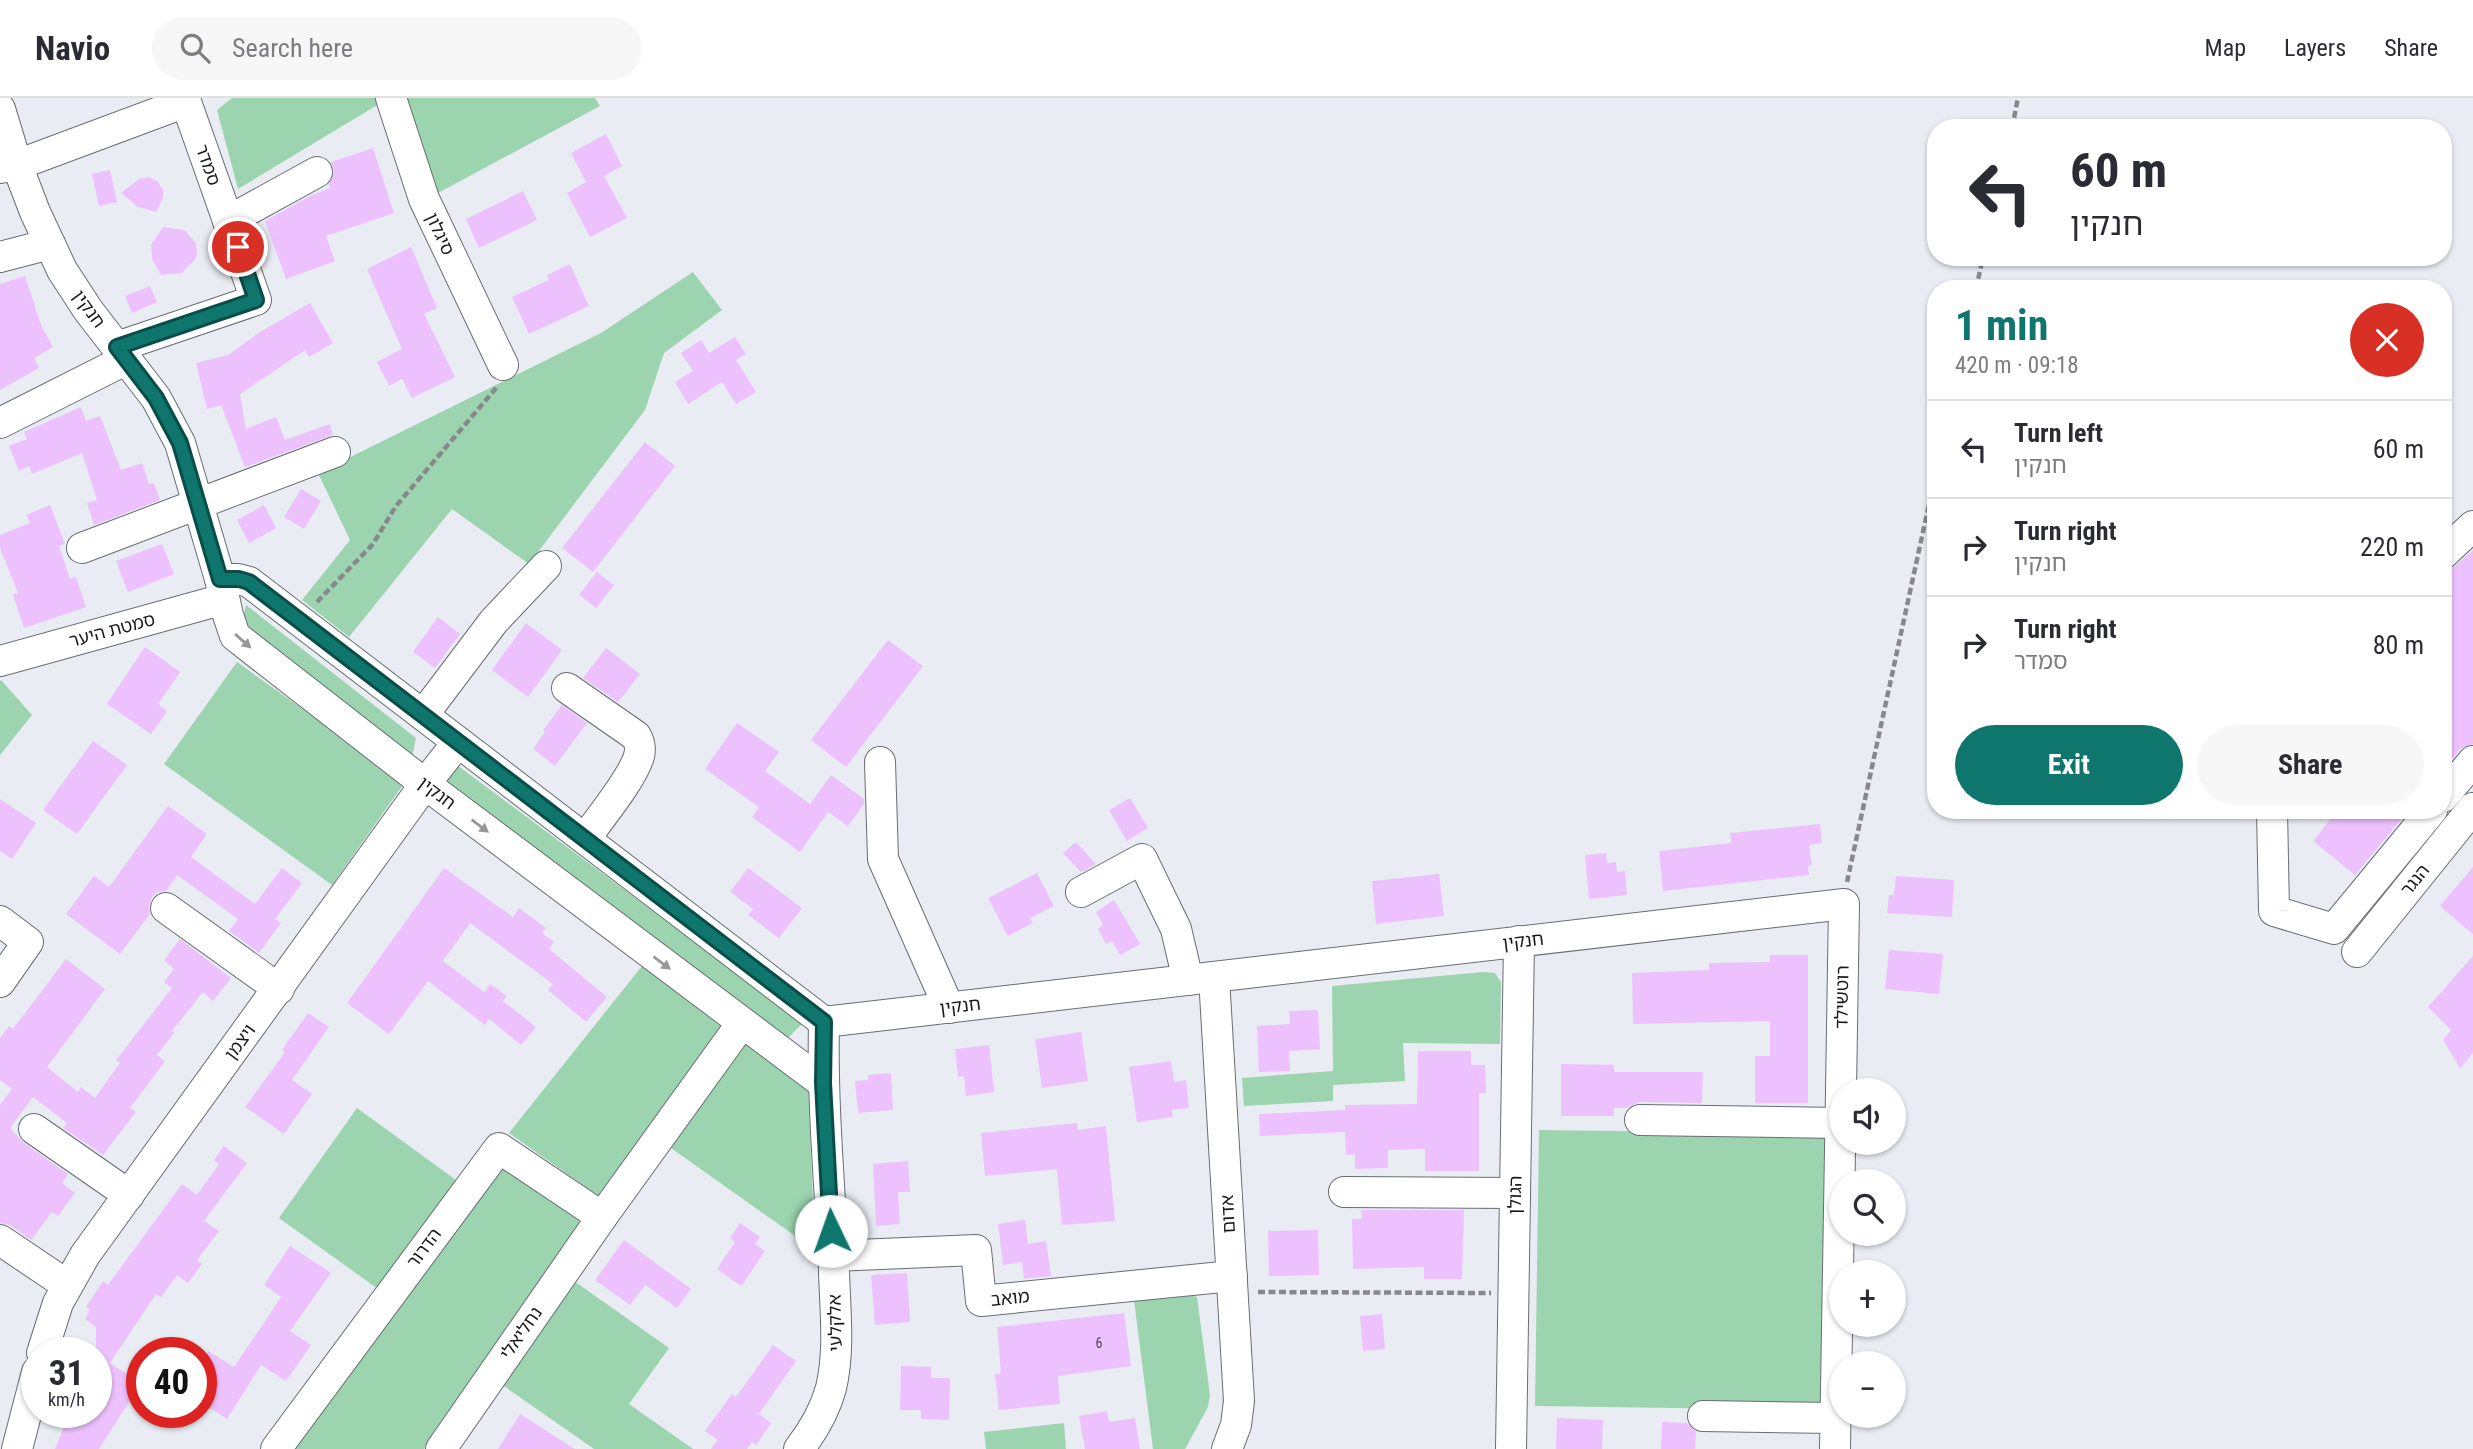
<!DOCTYPE html>
<meta charset="utf-8">
<style>
body{margin:0;font-family:"Roboto Condensed","Noto Sans Hebrew",sans-serif;background:#f7f7f7;color:#2b2b33;height:100vh;display:flex;flex-direction:column;font-size:26px;white-space:nowrap}
*{box-sizing:border-box;margin:0}
p{font-size:23px;color:#7c7c81}
.icon{flex:none;width:38px;height:38px;fill:none;stroke:currentColor;stroke-width:2;stroke-linecap:round;stroke-linejoin:round}
.map{position:relative;flex:1;overflow:hidden}
.details{position:absolute;left:1927px;top:182px;width:525px;height:539px;display:flex;flex-direction:column;background:#fff;border-radius:28px;box-shadow:0 2px 5px #0004}
.details>*{flex:none}
.hud{position:absolute;left:1927px;top:21px;width:525px;height:147px;border-radius:28px;box-shadow:0 2px 5px #0004;background:#fff;color:#2b2b33;overflow:hidden}
.buttons{position:absolute;left:1829px;top:980px;display:grid;gap:14px}
.buttons a{display:grid;place-items:center;width:77px;height:77px;border-radius:50%;background:#fff;box-shadow:0 2px 5px #0004;font-size:35px}
.speed{position:absolute;left:21px;top:1239px;display:flex;gap:14px;font-size:35px;font-weight:700;text-align:center}
.speed>*{display:grid;place-content:center;width:91px;height:91px;border-radius:50%;background:#fff;box-shadow:0 2px 5px #0004;line-height:1}
.speed small{font-size:18px;font-weight:400}
.speed .limit{border:10px solid #d22;background:#fff;color:#111}
.pin{position:absolute;display:grid;place-items:center;width:60px;height:60px;color:#fff;margin:-30px;border:4px solid #fff;border-radius:50%;box-shadow:0 2px 7px #0007}
.me{position:absolute;width:77px;margin:-38px;rotate:357deg;stroke-linejoin:round;filter:drop-shadow(0 0 5px #0008)}
.turn{display:flex;align-items:center;gap:24px;height:147px;padding:0 28px;font-size:32px}
.turn .icon{width:91px;height:91px;stroke-width:2.5}
.turn b{display:block;font-size:49px;line-height:60px}
.round{display:grid;place-items:center;flex:none;width:74px;height:74px;border-radius:37px;background:#f7f7f7}
.summary{display:flex;align-items:center;justify-content:space-between;height:119px;padding:0 28px}
h1{font-size:42px;font-weight:700;line-height:52px;color:#0f766e}
.button{display:flex;gap:14px;margin-top:auto;padding:14px 28px}
.button a{flex:1;height:80px;border-radius:42px;background:#0f766e;color:#fff;font-size:28px;font-weight:700;line-height:80px;text-align:center}
.button a+a{background:#f7f7f7;color:#2b2b33}
ul{padding:0;list-style:none}
li{display:flex;align-items:center;gap:21px;height:98px;padding:0 28px;border-top:2px solid #e1e1e2}
li div{flex:1}
li b{display:block;font-size:26px}
li em{font-style:normal}
header{display:flex;align-items:center;gap:42px;box-sizing:border-box;height:98px;padding:0 35px;background:#fff;border-bottom:2px solid #e1e1e2}
header strong{font-size:33px}
nav{display:flex;gap:38px;margin-inline-start:auto;font-size:24px}
.search{width:490px;height:63px;background:#f7f7f7;display:flex;align-items:center;gap:18px;box-sizing:border-box;padding:0 24px;border-radius:38px;color:#7c7c81;font-size:26px}
.map>svg:first-child{display:block}
</style>
<header>
<strong>Navio</strong>
<div class="search"><svg class="icon" aria-label="search" viewBox="0 0 24 24"><circle cx="10" cy="10" r="6"/><path d="M15 15l6 6"/></svg>Search here</div>
<nav><a>Map</a><a>Layers</a><a>Share</a></nav>
</header>
<div class="map">
<svg width="2473" height="1351" viewBox="0 0 2473 1351">
<rect width="100%" height="100%" fill="#e9edf3"/>
<!-- green -->
<g fill="#9cd4af">
<polygon points="232,0 389,0 238,91 217,12"/>
<polygon points="398,0 595,0 600,8 438,95"/>
<polygon points="693,174 722,212 664,255 645,312 529,466 452,411 349,539 302,502 350,442 318,375 601,235"/>
<polygon points="246,507 416,640 411,664 240,532"/>
<polygon points="237,564 405,684 332,787 164,666"/>
<polygon points="1,582 32,617 0,657 0,583"/>
<polygon points="457,667 803,925 783,945 441,687"/>
<polygon points="642,868 723,930 598,1098 509,1035"/>
<polygon points="1483,874 1495,875 1501,884 1500,946 1403,945 1405,983 1333,987 1333,1003 1244,1008 1242,980 1333,973 1332,888"/>
<polygon points="746,937 808,986 815,1152 671,1050"/>
<polygon points="357,1010 456,1082 378,1191 279,1120"/>
<polygon points="1539,1032 1825,1036 1820,1312 1535,1308"/>
<polygon points="498,1070 510,1073 578,1121 580,1126 424,1351 293,1351"/>
<polygon points="574,1183 669,1250 629,1306 693,1351 594,1351 501,1286"/>
<polygon points="1187,1196 1197,1199 1210,1297 1208,1309 1185,1351 1153,1351 1134,1202"/>
<polygon points="1064,1325 1066,1351 986,1351 984,1334"/>
</g>
<!-- building -->
<g fill="#edc0fe">
<polygon points="606,36 622,68 604,78 627,120 590,139 567,95 586,84 571,55"/>
<polygon points="373,50 394,115 326,138 335,163 286,181 265,123 310,98 330,90 329,86 334,74 331,64"/>
<polygon points="110,72 117,104 99,108 92,76"/>
<polygon points="149,79 158,84 163,92 163,100 156,114 138,109 121,95 139,81"/>
<polygon points="523,93 537,122 479,150 466,121"/>
<polygon points="163,129 184,132 196,145 197,156 194,163 181,175 161,177 152,161 151,147"/>
<polygon points="411,149 437,210 424,216 455,279 412,300 402,281 389,288 377,264 402,251 367,171"/>
<polygon points="570,166 589,208 529,236 512,199 549,182 547,177"/>
<polygon points="25,178 41,227 53,249 34,260 39,270 0,292 0,186"/>
<polygon points="150,188 157,204 132,215 125,198"/>
<polygon points="310,205 333,245 309,259 305,252 240,296 246,331 276,319 285,342 330,326 333,337 245,369 221,307 207,311 196,265 228,257 260,234"/>
<polygon points="735,239 746,256 736,262 756,294 736,306 722,284 688,306 675,284 693,273 681,255 701,242 709,255"/>
<polygon points="81,309 86,323 100,318 121,372 142,365 149,386 154,385 160,402 94,427 87,405 97,402 82,355 32,376 29,368 19,373 9,348 27,341 24,334"/>
<polygon points="645,344 675,368 593,474 562,450"/>
<polygon points="301,391 321,403 304,431 284,419"/>
<polygon points="50,407 65,446 59,448 70,481 76,479 86,509 24,530 13,496 18,495 0,450 0,437 30,425 26,417"/>
<polygon points="264,407 276,430 249,445 237,422"/>
<polygon points="162,446 174,476 128,494 116,463"/>
<polygon points="2473,452 2473,646 2460,651 2443,672 2443,473 2454,469"/>
<polygon points="597,474 614,487 596,510 579,497"/>
<polygon points="438,519 460,536 435,570 413,554"/>
<polygon points="526,525 562,552 528,599 492,572"/>
<polygon points="888,542 923,568 846,669 811,642"/>
<polygon points="145,549 180,574 158,606 167,613 151,636 107,606"/>
<polygon points="606,550 640,576 618,604 583,580"/>
<polygon points="562,607 587,625 555,668 533,651 545,634 543,632"/>
<polygon points="737,625 779,654 765,673 810,706 831,677 864,701 864,706 848,728 828,714 800,754 752,719 759,709 705,671"/>
<polygon points="93,643 127,667 77,736 43,712"/>
<polygon points="1130,700 1148,730 1127,743 1109,712"/>
<polygon points="0,701 36,725 12,761 0,753"/>
<polygon points="168,708 207,736 191,759 255,806 282,770 302,785 275,821 281,825 259,855 229,833 238,821 177,777 166,793 158,794 152,799 149,808 150,816 120,856 66,816 94,778 109,789"/>
<polygon points="2318,712 2409,712 2355,777 2313,743 2330,722"/>
<polygon points="1820,726 1822,745 1809,747 1812,767 1808,768 1809,777 1663,793 1659,753 1731,745 1730,735"/>
<polygon points="1076,744 1096,766 1081,774 1063,755"/>
<polygon points="1606,755 1607,765 1616,764 1617,774 1625,773 1627,797 1589,801 1585,757"/>
<polygon points="2473,769 2473,836 2440,808"/>
<polygon points="444,770 513,819 519,810 546,830 542,835 554,844 549,851 607,899 586,924 548,892 553,886 470,825 443,863 484,894 490,886 507,898 503,903 536,929 521,947 489,921 485,927 428,883 389,936 347,905"/>
<polygon points="748,770 802,810 779,840 748,817 753,811 730,794"/>
<polygon points="1037,775 1054,808 1030,820 1033,825 1008,838 988,800"/>
<polygon points="1439,776 1444,818 1376,826 1372,783"/>
<polygon points="1896,778 1954,782 1952,819 1887,815 1889,797 1894,797"/>
<polygon points="1114,802 1140,846 1120,857 1112,843 1106,846 1098,831 1103,827 1096,814"/>
<polygon points="180,841 231,880 213,903 203,894 172,933 174,935 157,957 165,963 130,1010 136,1014 103,1057 63,1030 67,1025 33,999 10,1030 24,1045 68,1076 62,1085 75,1095 58,1118 52,1114 31,1142 10,1127 0,1125 0,1007 12,991 0,982 0,940 9,928 13,931 66,861 105,891 47,969 78,994 81,989 95,1000 120,965 116,962 172,890 164,884 174,871 164,862"/>
<polygon points="1889,852 1943,856 1939,896 1885,891"/>
<polygon points="1770,857 1808,857 1808,1005 1755,1005 1755,958 1770,958 1770,923 1633,926 1632,875 1709,872 1709,865 1770,864"/>
<polygon points="2473,858 2473,955 2460,970 2443,942 2451,932 2428,909"/>
<polygon points="1318,912 1320,951 1289,953 1290,973 1259,974 1257,928 1290,926 1289,913"/>
<polygon points="308,915 329,929 292,982 312,996 284,1036 245,1009 285,954 282,952"/>
<polygon points="1081,934 1088,983 1042,990 1035,941"/>
<polygon points="989,947 994,994 966,998 964,978 958,979 955,951"/>
<polygon points="1418,953 1471,953 1471,967 1485,967 1486,995 1479,995 1479,1073 1425,1073 1425,1051 1388,1052 1388,1070 1355,1071 1355,1056 1346,1057 1345,1034 1260,1038 1259,1016 1345,1012 1345,1007 1417,1006"/>
<polygon points="1171,963 1174,984 1186,982 1189,1010 1172,1012 1173,1019 1137,1024 1129,969"/>
<polygon points="1561,966 1614,967 1614,974 1703,974 1702,1005 1640,1004 1627,1010 1614,1010 1614,1018 1561,1018"/>
<polygon points="891,975 893,1012 858,1015 855,983 868,982 868,977"/>
<polygon points="1077,1025 1078,1032 1106,1028 1115,1123 1062,1127 1057,1071 985,1078 981,1035"/>
<polygon points="224,1048 247,1065 204,1123 219,1133 197,1162 202,1166 188,1185 177,1177 161,1199 156,1196 110,1265 141,1285 99,1351 55,1351 70,1314 96,1314 96,1229 85,1221 90,1212 86,1209 103,1183 108,1187 182,1086 197,1097 219,1066 214,1062"/>
<polygon points="908,1063 910,1094 898,1094 900,1126 876,1128 873,1066"/>
<polygon points="1361,1112 1464,1112 1462,1181 1424,1181 1424,1169 1353,1171 1352,1121 1362,1121"/>
<polygon points="1025,1122 1028,1146 1046,1143 1051,1178 1024,1181 1022,1164 1003,1167 998,1126"/>
<polygon points="740,1125 760,1139 755,1146 765,1153 741,1188 717,1171 735,1144 730,1140"/>
<polygon points="1318,1132 1319,1177 1269,1178 1268,1133"/>
<polygon points="624,1142 691,1191 677,1210 645,1187 630,1207 595,1182"/>
<polygon points="290,1148 331,1175 290,1233 311,1247 286,1283 261,1267 227,1321 201,1304 201,1264 208,1253 234,1269 281,1199 264,1187"/>
<polygon points="907,1175 910,1224 875,1227 871,1177"/>
<polygon points="1124,1215 1131,1268 1058,1278 1060,1306 999,1312 995,1276 1001,1276 997,1229"/>
<polygon points="1382,1216 1385,1251 1363,1253 1360,1218"/>
<polygon points="773,1247 796,1263 759,1316 771,1325 756,1347 752,1344 747,1351 711,1351 718,1342 705,1333 732,1296 736,1299"/>
<polygon points="901,1268 931,1269 931,1280 950,1280 949,1322 921,1321 921,1312 900,1312"/>
<polygon points="1107,1313 1109,1324 1135,1320 1140,1351 1085,1351 1079,1318"/>
<polygon points="520,1316 575,1351 498,1351"/>
<polygon points="1557,1320 1603,1322 1602,1351 1556,1351"/>
<polygon points="1662,1324 1687,1325 1696,1334 1695,1351 1661,1351"/>
</g>
<g fill="none" stroke-linecap="round" stroke-linejoin="round">
<!-- minor casing -->
<g stroke="#696d71" stroke-width="32">
<g id="minor">
<polyline points="391,0 424,101 503,267"/>
<polyline points="0,11 17,67 35,114 62,172 88,212 156,300 180,345 220,481 228,517 235,538 425,686 823,985"/>
<polyline points="0,70 17,67 186,4 256,202 117,249"/>
<polyline points="228,123 317,74"/>
<polyline points="0,159 50,146"/>
<polyline points="0,325 127,261"/>
<polyline points="82,450 335,354"/>
<polyline points="2443,456 2473,428"/>
<polyline points="220,481 238,481 249,484 824,924 1844,806 1841,992"/>
<polyline points="0,563 224,501"/>
<path d="M567,590L636,638C640,645 641,650 639,658C633,680 599,721 585,741"/>
<polyline points="423,617 494,523 546,468"/>
<polyline points="880,664 883,761 949,910"/>
<polyline points="2443,699 2473,663"/>
<polyline points="2272,712 2274,813 2334,831 2432,712"/>
<polyline points="1081,794 1142,761 1176,831 1188,882"/>
<polyline points="166,810 279,891"/>
<polyline points="0,823 28,844 0,884"/>
<polyline points="2357,854 2473,710"/>
<polyline points="1214,879 1239,1303 1236,1327 1227,1351"/>
<polyline points="1640,1022 1840,1025"/>
<polyline points="34,1031 129,1097"/>
<polyline points="1344,1094 1515,1095"/>
<polyline points="0,1142 67,1187"/>
<polyline points="833,1158 976,1152 981,1203 1232,1178"/>
<polyline points="42,1255 58,1205 85,1157 425,686 458,644"/>
<polyline points="1703,1318 1836,1320"/>
<polyline points="17,1351 37,1274"/>
<polyline points="276,1351 499,1050 602,1119"/>
<polyline points="441,1351 602,1119 742,925"/>
<path d="M799,1351C813,1333 825,1312 831,1290C840,1252 835,1212 834,1173C830,1090 822,1007 824,924"/>
<polyline points="1511,1351 1519,843"/>
<polyline points="1835,1351 1841,993"/>
</g>
</g>
<!-- path -->
<g stroke="#86888c" stroke-width="4.5" stroke-dasharray="7 3.5" stroke-linecap="butt">
<polyline points="2012,30 2018,0"/>
<polyline points="1976,191 1983,159"/>
<polyline points="317,504 373,446 396,408 497,289"/>
<polyline points="1847,784 1936,374"/>
<polyline points="1258,1194 1491,1195"/>
</g>
<!-- minor -->
<use href="#minor" stroke="#fff" stroke-width="30"/>
</g>
<!-- one-way arrows -->
<defs><path id="oneway-solid" d="M-6-.8H1V-3.2L6.5 0L1 3.2V.8H-6Z" transform="scale(1.75)"/></defs>
<g fill="#979898">
<use href="#oneway-solid" transform="translate(243 543) rotate(41)"/>
<use href="#oneway-solid" transform="translate(480 728) rotate(37)"/>
<use href="#oneway-solid" transform="translate(662 865) rotate(37)"/>
</g>
<g fill="none" stroke-linecap="round" stroke-linejoin="round">
<!-- route casing -->
<g stroke="#0a4d48" stroke-width="18">
<polyline id="route" points="238,149 256,202 117,249 156,300 180,345 220,481 239,481 249,484 824,924 823,985 831,1133"/>
</g>
<!-- route -->
<use href="#route" stroke="#0f766e" stroke-width="12"/>
</g>
<g text-anchor="middle" stroke-width="5" stroke-linejoin="round" paint-order="stroke">
<!-- number labels -->
<g font-size="14" fill="#4d4354">
<text x="1099" y="1250">6</text>
</g>
<!-- street labels -->
<g font-size="18" fill="#18191b" stroke="#fff">
<text transform="translate(208 67) rotate(70)" y="6">סמדר</text>
<text transform="translate(440 136) rotate(65)" y="6">סיגלון</text>
<text transform="translate(89 211) rotate(54)" y="6">חנקין</text>
<text transform="translate(112 532) rotate(-15)" y="6">סמטת היער</text>
<text transform="translate(437 695) rotate(37)" y="6">חנקין</text>
<text transform="translate(2415 782) rotate(-51)" y="6">הנגר</text>
<text transform="translate(1523 843) rotate(-7)" y="6">חנקין</text>
<text transform="translate(1842 899) rotate(-89)" y="6">רוטשילד</text>
<text transform="translate(960 908) rotate(-7)" y="6">חנקין</text>
<text transform="translate(240 944) rotate(-54)" y="6">ויצמן</text>
<text transform="translate(1515 1097) rotate(-89)" y="6">הגולן</text>
<text transform="translate(1228 1116) rotate(-93)" y="6">אדום</text>
<text transform="translate(424 1150) rotate(-53)" y="6">הדרור</text>
<text transform="translate(1010 1200) rotate(-6)" y="6">מואב</text>
<text transform="translate(835 1225) rotate(-91)" y="6">אלקלעי</text>
<text transform="translate(521 1235) rotate(-55)" y="6">נחליאלי</text>
</g>
</g>
</svg>
<div class="buttons">
<a><svg class="icon" aria-label="sound" viewBox="0 0 24 24"><path d="M4 9h4l5-4v14l-5-4H4zM17 9q2 3 0 6"/></svg></a>
<a><svg class="icon" aria-label="search" viewBox="0 0 24 24"><circle cx="10" cy="10" r="6"/><path d="M15 15l6 6"/></svg></a>
<a>+</a>
<a>−</a>
</div>
<div class="speed"><div>31<small>km/h</small></div><div class="limit">40</div></div>
<div class="pin" style="left:238px;top:149px;background:#d93025"><svg class="icon" aria-label="arrive" viewBox="0 0 24 24"><path d="M6 21V4h12l-3 4 3 4H6"/></svg></div>
<svg class="me" style="left:831px;top:1133px" viewBox="-20 -20 40 40"><circle r="19" fill="#fff"/><path d="M0-13L10 11 0 6-10 11z" fill="#0f766e"/></svg>
<div class="hud">
<div class="turn"><svg class="icon" aria-label="left" viewBox="0 0 24 24"><path d="M17 20v-9H6M10 6l-5 5 5 5"/></svg><div><b>60 m</b>חנקין</div></div>
</div>
<section class="details">
<div class="summary"><div><h1>1 min</h1><p>420 m · 09:18</p></div><a class="round" style="background:#d93025;color:#fff"><svg class="icon" aria-label="close" viewBox="0 0 24 24"><path d="M6 6l12 12M18 6L6 18"/></svg></a></div>
<ul>
<li><svg class="icon" aria-label="left" viewBox="0 0 24 24"><path d="M17 20v-9H6M10 6l-5 5 5 5"/></svg><div><b>Turn left</b><p>חנקין</p></div><em>60 m</em></li>
<li><svg class="icon" aria-label="right" viewBox="0 0 24 24"><path d="M7 20v-9h11M14 6l5 5-5 5"/></svg><div><b>Turn right</b><p>חנקין</p></div><em>220 m</em></li>
<li><svg class="icon" aria-label="right" viewBox="0 0 24 24"><path d="M7 20v-9h11M14 6l5 5-5 5"/></svg><div><b>Turn right</b><p>סמדר</p></div><em>80 m</em></li>
</ul>
<div class="button"><a>Exit</a><a>Share</a></div>
</section>
</div>
